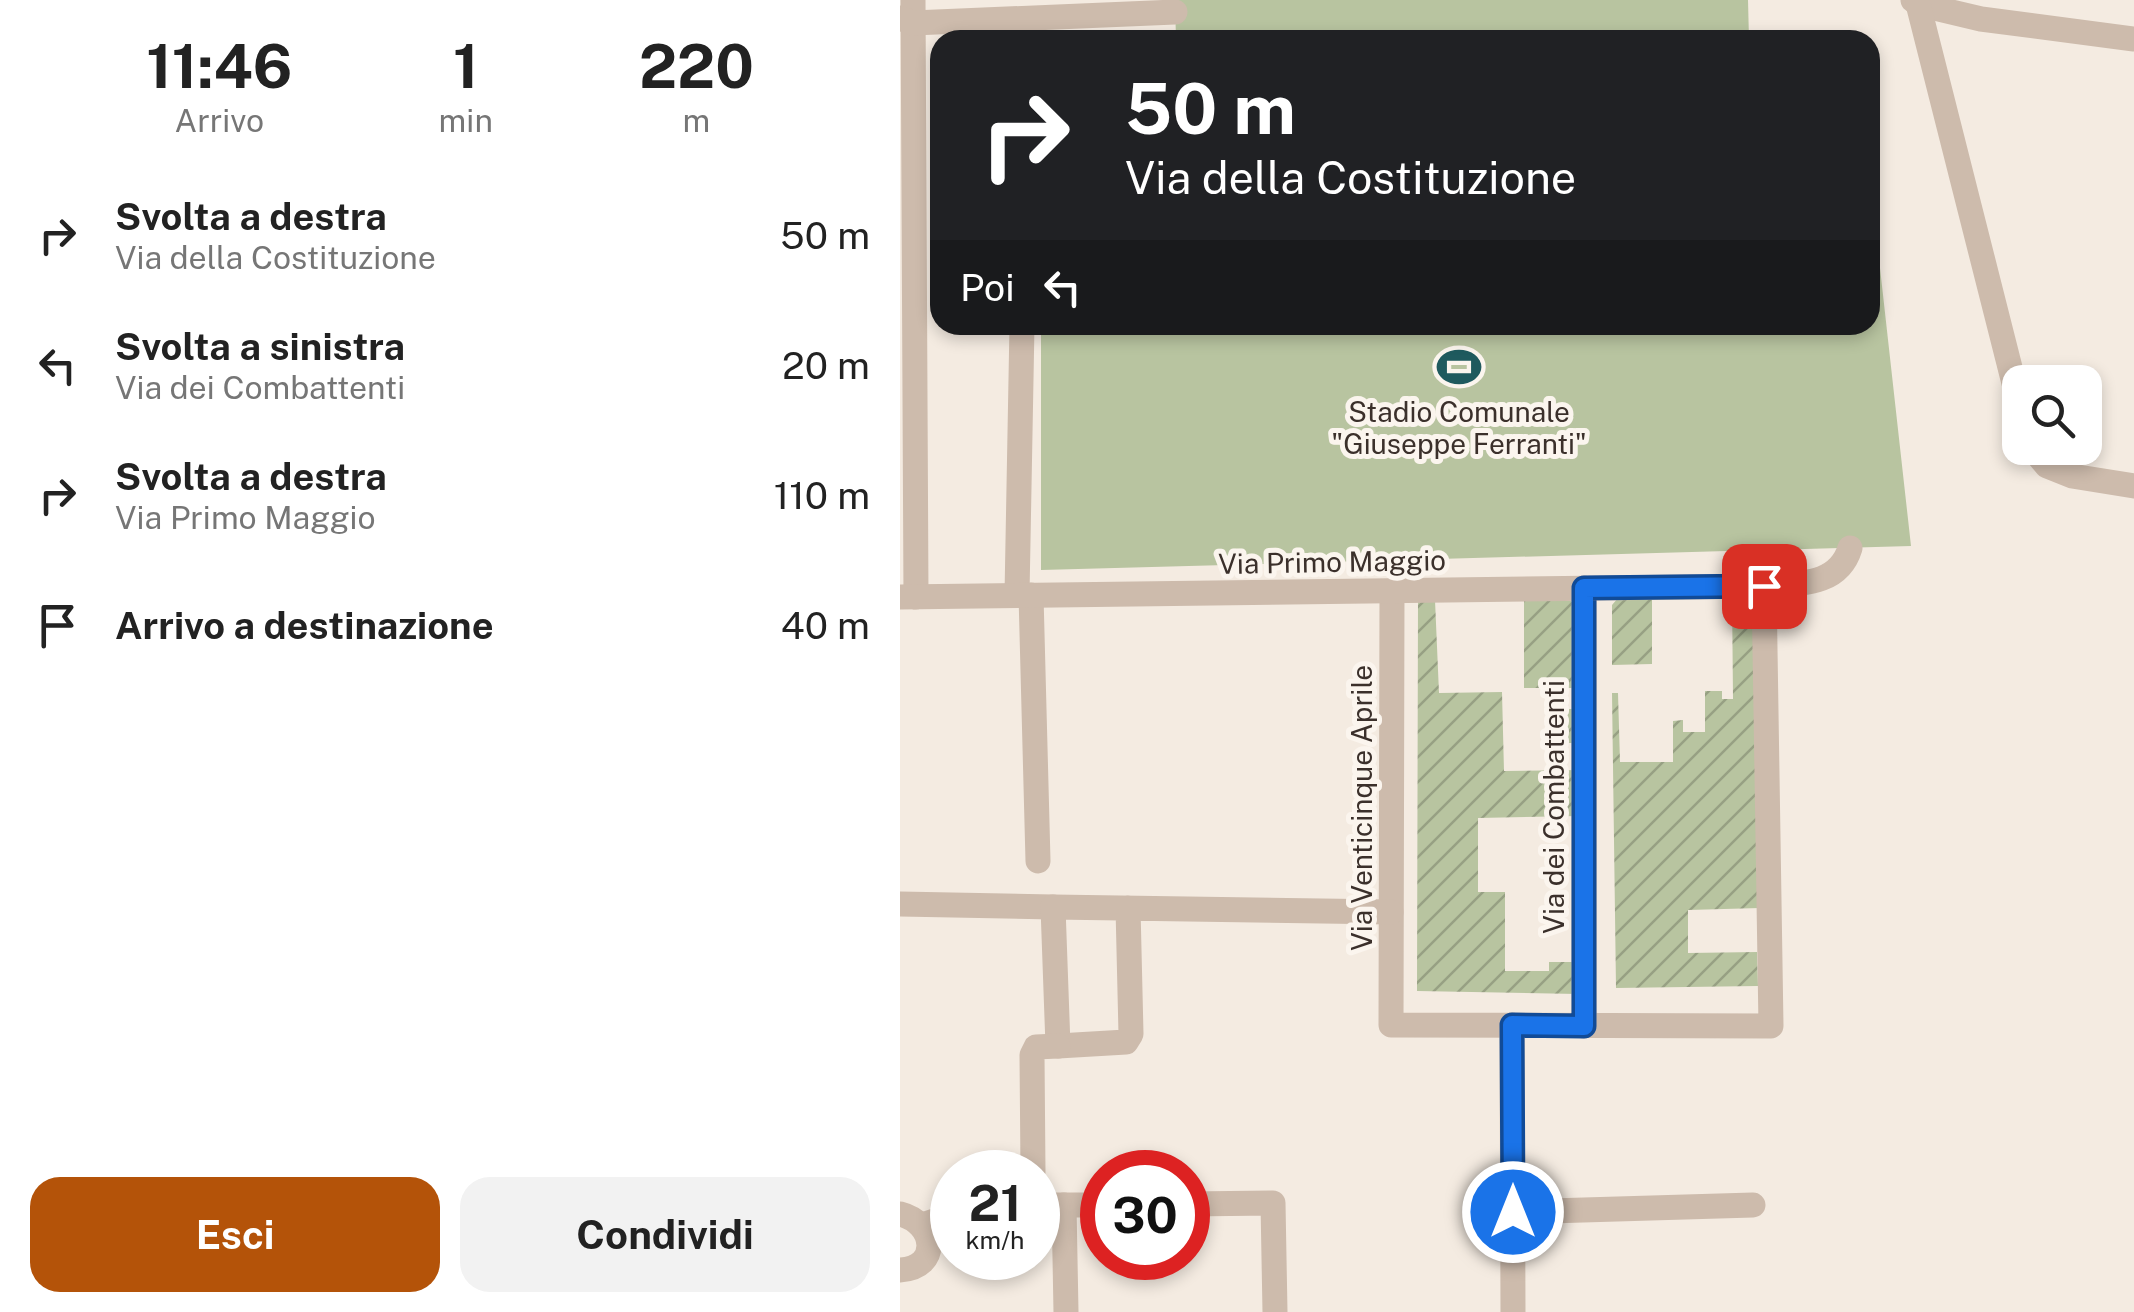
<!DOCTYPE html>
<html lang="it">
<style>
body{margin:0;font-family:"Public Sans",sans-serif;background:#f2f2f2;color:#222;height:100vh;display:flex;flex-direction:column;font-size:38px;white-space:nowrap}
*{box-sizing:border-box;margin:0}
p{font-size:32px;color:#767676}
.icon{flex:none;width:55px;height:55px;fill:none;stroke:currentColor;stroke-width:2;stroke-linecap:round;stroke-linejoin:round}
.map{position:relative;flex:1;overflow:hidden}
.panel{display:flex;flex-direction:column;background:#fff;width:900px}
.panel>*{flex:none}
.banner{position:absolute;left:30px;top:30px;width:950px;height:305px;border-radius:30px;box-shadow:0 5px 15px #0003;background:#202124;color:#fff;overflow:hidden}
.buttons{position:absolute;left:1102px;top:365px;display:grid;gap:20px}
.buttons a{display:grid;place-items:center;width:100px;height:100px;border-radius:20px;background:#fff;box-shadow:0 5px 15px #0003;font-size:50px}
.speed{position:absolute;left:30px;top:1150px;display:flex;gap:20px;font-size:50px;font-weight:700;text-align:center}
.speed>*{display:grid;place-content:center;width:130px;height:130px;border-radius:50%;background:#fff;box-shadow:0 5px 15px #0003;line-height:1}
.speed small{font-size:25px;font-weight:400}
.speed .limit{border:15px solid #d22;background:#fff;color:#111}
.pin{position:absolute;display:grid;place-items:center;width:85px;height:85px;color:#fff;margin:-42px;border-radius:20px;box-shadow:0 5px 15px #0006}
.me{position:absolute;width:110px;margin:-55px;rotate:0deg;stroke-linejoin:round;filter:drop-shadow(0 0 8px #0008)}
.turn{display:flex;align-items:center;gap:35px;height:210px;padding:0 30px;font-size:45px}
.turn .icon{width:130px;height:130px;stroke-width:2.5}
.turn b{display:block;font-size:70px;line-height:85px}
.then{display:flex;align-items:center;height:95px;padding:0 30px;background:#0003;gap:20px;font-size:38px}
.eta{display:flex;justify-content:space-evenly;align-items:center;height:170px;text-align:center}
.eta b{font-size:60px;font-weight:700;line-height:70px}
.primary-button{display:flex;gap:20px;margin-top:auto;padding:20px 30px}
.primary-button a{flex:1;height:115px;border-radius:30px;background:#b45309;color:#fff;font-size:40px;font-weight:700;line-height:115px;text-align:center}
.primary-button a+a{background:#f2f2f2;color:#222}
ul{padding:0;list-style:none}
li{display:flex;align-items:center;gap:30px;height:130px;padding:0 30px}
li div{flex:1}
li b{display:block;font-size:38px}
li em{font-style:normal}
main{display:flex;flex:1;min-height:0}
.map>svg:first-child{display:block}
</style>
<main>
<section class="panel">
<div class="eta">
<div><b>11:46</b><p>Arrivo</p></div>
<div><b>1</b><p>min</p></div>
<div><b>220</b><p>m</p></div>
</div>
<ul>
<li><svg class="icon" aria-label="right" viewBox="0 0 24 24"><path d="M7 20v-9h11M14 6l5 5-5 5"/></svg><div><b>Svolta a destra</b><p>Via della Costituzione</p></div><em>50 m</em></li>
<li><svg class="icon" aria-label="left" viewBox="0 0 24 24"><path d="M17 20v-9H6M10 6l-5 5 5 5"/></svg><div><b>Svolta a sinistra</b><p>Via dei Combattenti</p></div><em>20 m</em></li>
<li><svg class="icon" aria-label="right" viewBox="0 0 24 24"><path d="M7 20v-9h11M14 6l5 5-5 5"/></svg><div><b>Svolta a destra</b><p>Via Primo Maggio</p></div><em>110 m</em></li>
<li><svg class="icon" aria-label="arrive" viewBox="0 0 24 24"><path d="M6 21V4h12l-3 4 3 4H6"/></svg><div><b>Arrivo a destinazione</b></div><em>40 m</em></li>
</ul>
<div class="primary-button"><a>Esci</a><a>Condividi</a></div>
</section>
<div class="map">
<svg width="1234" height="1312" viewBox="0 0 1234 1312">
<defs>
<pattern id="garden-furrows" width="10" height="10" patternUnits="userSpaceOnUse" patternTransform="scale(2.5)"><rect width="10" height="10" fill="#b8c4a0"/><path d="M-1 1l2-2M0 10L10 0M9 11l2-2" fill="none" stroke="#97a083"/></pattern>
</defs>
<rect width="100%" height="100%" fill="#f4ebe1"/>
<!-- garden -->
<g fill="url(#garden-furrows)">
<polygon points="832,594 846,594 856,602 860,908 788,910 788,953 857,952 858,986 716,988 712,693 718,693 720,762 773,762 773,721 783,720 783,732 805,732 805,691 822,691 822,699 833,699"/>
<polygon points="718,598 752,598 752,664 712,665 712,605"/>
<polygon points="518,600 535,600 539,693 602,692 604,771 680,770 679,816 578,818 578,892 605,892 605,971 649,971 649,962 678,962 678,994 517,991"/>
<polygon points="624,601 671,601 675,605 675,688 624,688"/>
<rect x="657" y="709" width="21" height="34"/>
</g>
<!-- pitch -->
<g fill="#b8c4a0">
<polygon points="275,0 848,0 849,40 276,40"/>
<polygon points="970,230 978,250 1011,546 141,570 141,325 970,325"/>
</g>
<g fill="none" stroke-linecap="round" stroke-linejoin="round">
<!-- minor -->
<g stroke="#cdbbac" stroke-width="25">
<polyline points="13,0 16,597"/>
<polyline points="1013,0 1018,4 1081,19 1234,39"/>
<polyline points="1018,4 1120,407"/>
<polyline points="0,18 13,23 275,12"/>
<polyline points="1132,448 1147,466 1172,476 1234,486"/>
<polyline points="492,591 491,1025 871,1026 864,586"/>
<polyline points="117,595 122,325"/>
<polyline points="131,595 138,861"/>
<path d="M0,597L864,586C898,583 938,587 950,548"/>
<polyline points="0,904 153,907"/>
<polyline points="228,908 231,1034 226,1042 158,1046 153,907 491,912"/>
<polyline points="612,1025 613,1312"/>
<polyline points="684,1026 684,588"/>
<polyline points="133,1172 132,1055 136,1047 158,1046"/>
<polyline points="288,1204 373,1203 375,1312"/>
<polyline points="138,1205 202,1205"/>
<polyline points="164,1205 166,1312"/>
<polyline points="613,1212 853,1205"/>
<path d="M0,1214C36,1223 41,1268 0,1270"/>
<polyline points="22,1225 52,1215"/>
</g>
</g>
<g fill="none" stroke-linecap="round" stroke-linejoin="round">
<!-- route casing -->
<g stroke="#114b97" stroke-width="25">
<polyline id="route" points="613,1212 612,1025 684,1026 684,588 864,586"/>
</g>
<!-- route -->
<use href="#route" stroke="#1a73e8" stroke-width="18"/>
</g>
<!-- icons -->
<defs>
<g id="stadium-bare" transform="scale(3.45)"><path d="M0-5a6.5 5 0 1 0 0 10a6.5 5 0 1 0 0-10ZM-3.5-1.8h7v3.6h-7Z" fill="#1f5a5e" stroke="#fbf5ee" stroke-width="2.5" paint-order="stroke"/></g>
</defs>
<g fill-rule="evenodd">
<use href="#stadium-bare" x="559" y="367"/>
</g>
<g text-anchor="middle" stroke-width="10" stroke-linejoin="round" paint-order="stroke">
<!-- poi labels -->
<g font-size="28" fill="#3b302b" stroke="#fbf5ee">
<text x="559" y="422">Stadio Comunale<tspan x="559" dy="32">"Giuseppe Ferranti"</tspan></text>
</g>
<!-- street labels -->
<g font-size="28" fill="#3b302b" stroke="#fbf5ee">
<text transform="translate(432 562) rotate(-1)" y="10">Via Primo Maggio</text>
<text transform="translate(654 807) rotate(-90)" y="10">Via dei Combattenti</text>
<text transform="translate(462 808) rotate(-90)" y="10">Via Venticinque Aprile</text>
</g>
</g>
</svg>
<div class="buttons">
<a><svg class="icon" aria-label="search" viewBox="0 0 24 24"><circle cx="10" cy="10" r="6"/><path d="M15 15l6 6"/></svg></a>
</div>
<div class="speed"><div>21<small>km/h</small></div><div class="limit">30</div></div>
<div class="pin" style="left:864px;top:586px;background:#d93025"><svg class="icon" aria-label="arrive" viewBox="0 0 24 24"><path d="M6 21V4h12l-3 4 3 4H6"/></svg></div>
<svg class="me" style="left:613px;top:1212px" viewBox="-20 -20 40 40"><circle r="17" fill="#1a73e8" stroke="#fff" stroke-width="3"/><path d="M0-11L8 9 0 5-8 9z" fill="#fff"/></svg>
<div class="banner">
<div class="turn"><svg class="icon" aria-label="right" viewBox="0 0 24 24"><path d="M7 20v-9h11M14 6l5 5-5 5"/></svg><div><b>50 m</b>Via della Costituzione</div></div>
<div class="then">Poi<svg class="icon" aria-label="left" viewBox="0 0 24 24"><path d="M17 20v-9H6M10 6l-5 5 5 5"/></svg></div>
</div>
</div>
</main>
